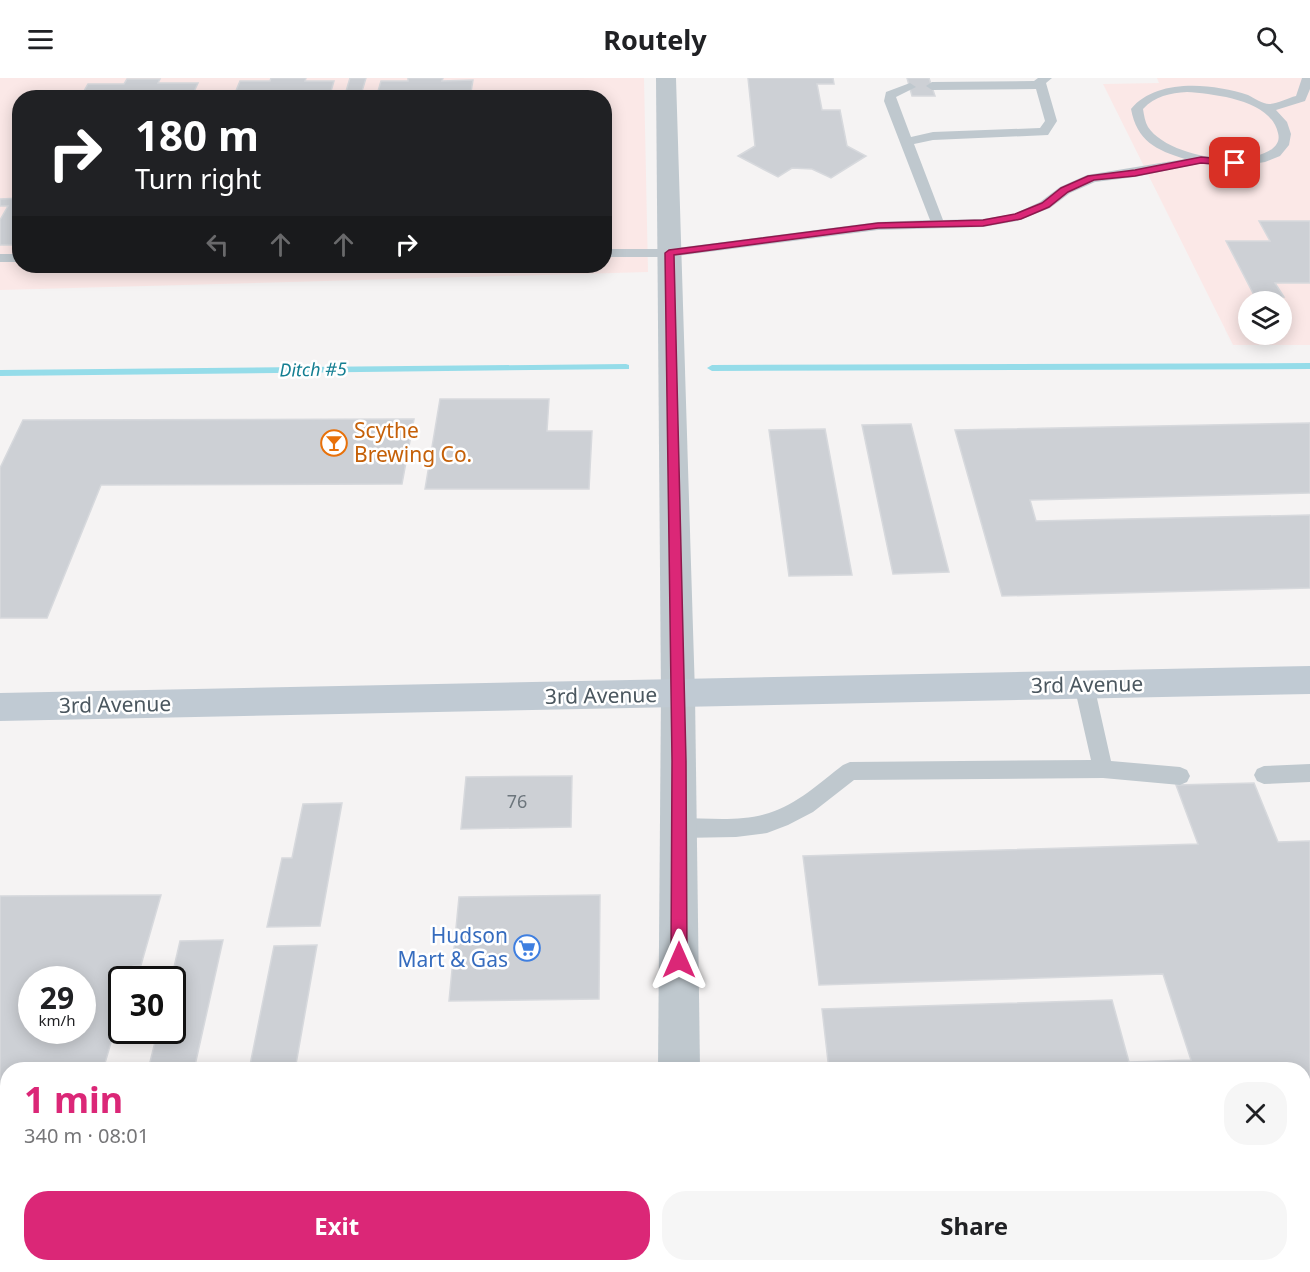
<!DOCTYPE html>
<meta charset="utf-8">
<style>
body{margin:0;font-family:"Noto Sans",sans-serif;background:#f6f6f6;color:#202124;height:100vh;display:flex;flex-direction:column;font-size:22px;white-space:nowrap}
*{box-sizing:border-box;margin:0}
p{font-size:20px;color:#757577}
.icon{flex:none;width:33px;height:33px;fill:none;stroke:currentColor;stroke-width:2;stroke-linecap:round;stroke-linejoin:round}
.map{position:relative;flex:1;overflow:hidden}
.drawer{position:absolute;left:0px;top:984px;width:1311px;height:210px;display:flex;flex-direction:column;background:#fff;border-radius:24px 24px 0 0;box-shadow:0 3px 15px #0003}
.drawer>*{flex:none}
.hud{position:absolute;left:12px;top:12px;width:600px;height:183px;border-radius:24px;box-shadow:0 3px 15px #0003;background:#202124;color:#fff;overflow:hidden}
.controls{position:absolute;left:1238px;top:213px;display:grid;gap:12px}
.controls a{display:grid;place-items:center;width:54px;height:54px;border-radius:50%;background:#fff;box-shadow:0 3px 15px #0003;font-size:30px}
.speed{position:absolute;left:18px;top:888px;display:flex;gap:12px;font-size:30px;font-weight:700;text-align:center}
.speed>*{display:grid;place-content:center;width:78px;height:78px;border-radius:50%;background:#fff;box-shadow:0 3px 15px #0003;line-height:1}
.speed small{font-size:15px;font-weight:400}
.speed .limit{border:3px solid #111;border-radius:9px;background:#fff;color:#111}
.pin{position:absolute;display:grid;place-items:center;width:51px;height:51px;color:#fff;margin:-26px;border-radius:12px;box-shadow:0 3px 9px #0006}
.me{position:absolute;width:66px;margin:-33px;rotate:0deg;stroke-linejoin:round;filter:drop-shadow(0 0 4px #0008)}
.turn{display:flex;align-items:center;gap:21px;height:126px;padding:0 24px;font-size:27px}
.turn .icon{width:78px;height:78px;stroke-width:2.5}
.turn b{display:block;font-size:42px;line-height:51px}
.lanes{display:flex;align-items:center;height:57px;padding:0 24px;background:#0003;justify-content:center;gap:30px;direction:ltr}
.lanes .off{opacity:.35}
.round{display:grid;place-items:center;flex:none;width:63px;height:63px;border-radius:24px;background:#f6f6f6}
.overview{display:flex;align-items:center;justify-content:space-between;height:102px;padding:0 24px}
h1{font-size:36px;font-weight:700;line-height:45px;color:#db2777}
.action{display:flex;gap:12px;margin-top:auto;padding:12px 24px}
.action a{flex:1;height:69px;border-radius:24px;background:#db2777;color:#fff;font-size:24px;font-weight:700;line-height:69px;text-align:center}
.action a+a{background:#f6f6f6;color:#202124}
header{display:flex;justify-content:space-between;align-items:center;height:78px;padding:0 24px;background:#fff;font-size:27px;font-weight:700}
.map>svg:first-child{display:block}
</style>
<header><svg class="icon" aria-label="menu" viewBox="0 0 24 24"><path d="M4 6h16M4 12h16M4 18h16"/></svg>Routely<svg class="icon" aria-label="search" viewBox="0 0 24 24"><circle cx="10" cy="10" r="6"/><path d="M15 15l6 6"/></svg></header>
<div class="map">
<svg width="1310" height="1194" viewBox="0 0 1310 1194">
<rect width="100%" height="100%" fill="#f5f3f3"/>
<!-- medical -->
<g fill="#fbe8e7" fill-rule="evenodd">
<path d="M0,0H644L648,194L0,212ZM20,20H604V188H20Z"/>
<path d="M1157,0H1310V267H1233L1103,6L1159,5ZM1248,224H1281V256H1248Z"/>
</g>
<g fill="none" stroke-linecap="round" stroke-linejoin="round">
<!-- stream -->
<g fill="#95dce9" fill-rule="evenodd">
<polygon points="1310,285 1310,291 712,293 707,290 712,287"/>
<polygon points="626,286 629,287 629,291 0,298 0,292"/>
</g>
</g>
<!-- building -->
<g fill="#cdd0d5" stroke="#d7d9dd" stroke-width="1.5" fill-rule="evenodd">
<polygon points="271,0 306,0 305,3 334,3 329,20 233,20 240,3 270,3"/>
<polygon points="350,0 366,0 360,20 344,20"/>
<polygon points="408,0 443,0 442,3 473,2 470,20 376,20 381,3 408,3"/>
<polygon points="748,0 833,0 834,6 817,6 822,32 840,32 847,68 866,78 831,100 812,91 792,90 778,99 738,78 755,68"/>
<polygon points="907,0 929,0 935,18 912,18"/>
<polygon points="127,1 160,1 158,5 198,5 191,20 80,20 88,6 124,6"/>
<polygon points="20,120 20,171 17,171 19,167 0,167 0,142 8,128 0,128 0,121"/>
<polygon points="1259,143 1310,143 1310,205 1275,205 1284,219 1255,219 1226,163 1270,163"/>
<polygon points="440,321 549,321 547,353 592,353 589,411 425,411"/>
<polygon points="414,341 402,406 101,407 47,540 0,540 0,390 23,342"/>
<polygon points="1310,345 1310,415 1030,422 1036,443 1310,437 1310,510 1002,518 955,352"/>
<polygon points="911,346 949,494 893,496 862,347"/>
<polygon points="825,351 852,497 789,498 769,352"/>
<polygon points="572,698 571,749 461,751 466,699"/>
<polygon points="1254,705 1278,764 1310,763 1310,1194 853,1194 853,1186 1304,1186 1304,992 829,992 822,931 1112,922 1129,984 1191,982 1163,896 819,907 803,778 1198,766 1176,707"/>
<polygon points="342,725 320,848 267,849 282,780 292,780 303,726"/>
<path d="M161,817L141,887L133,888L129,902H122V927L103,992H8V1042H0V818ZM32,902H82V952H32Z"/>
<polygon points="600,817 599,921 449,923 459,819"/>
<polygon points="223,862 194,992 148,992 158,952 172,952 171,902 180,863"/>
<polygon points="317,867 295,992 249,992 274,868"/>
<polygon points="578,986 578,992 401,992 401,987"/>
<polygon points="100,1186 150,1186 149,1194 98,1194"/>
<polygon points="211,1186 261,1186 260,1194 210,1194"/>
<polygon points="272,1186 323,1186 322,1194 271,1194"/>
</g>
<g fill="none" stroke-linecap="round" stroke-linejoin="round">
<!-- service -->
<g fill="#bfc8ce" fill-rule="evenodd">
<path d="M1038,0H1052L1046,5L1057,43L1048,57L933,62L914,66L943,142L983,141L1014,136L1040,124L1060,109L1087,97L1185,81C1156,72 1137,63 1131,31C1156,0 1212,5 1248,17C1254,20 1263,26 1269,26C1277,26 1288,20 1296,18L1302,0H1310V11L1305,23L1276,32L1287,44L1291,56L1289,67L1280,78L1265,84L1240,88L1203,85L1135,99L1095,104L1070,115L1050,130L1017,143L983,149L878,152L669,179H604V171H669L878,144L930,142L884,23L886,14L910,5L916,9L896,19L911,59L933,54L1040,50L1045,43L1036,11L932,12L926,8L932,4L1034,3ZM1187,14C1215,16 1271,22 1278,55C1280,62 1277,67 1272,71C1243,91 1167,78 1148,49C1145,44 1144,37 1143,31C1155,18 1170,15 1187,14Z"/>
<rect x="0" y="176" width="20" height="8"/>
<path d="M1084,599L1091,601L1094,607L1111,683L1180,689L1187,692L1190,698L1187,704L1180,707L1103,700L854,702L813,734L788,747L767,755L736,759L680,760L672,757L669,750L672,743L680,740C709,740 741,744 769,735C796,727 821,704 843,687L850,684L1091,682L1074,607L1077,601Z"/>
<polygon points="1310,686 1310,704 1264,706 1257,703 1254,697 1257,691 1264,688"/>
</g>
<!-- minor -->
<g fill="#bfc8ce" fill-rule="evenodd">
<polygon points="678,602 690,606 695,616 700,992 658,992 661,616 666,606"/>
<rect x="655" y="1186" width="46" height="8"/>
</g>
<!-- tertiary -->
<polygon fill="#bfc8ce" fill-rule="evenodd" points="656,0 676,0 695,616 690,626 678,630 666,626 661,616"/>
<!-- secondary -->
<polygon fill="#c0cad3" fill-rule="evenodd" points="1310,588 1310,616 0,643 0,615"/>
</g>
<!-- route -->
<polygon fill="#db2777" stroke="#8e194d" stroke-width="1.5" points="1201,79 1235,82 1240,85 1235,88 1201,85 1135,98 1094,102 1068,114 1049,129 1021,141 983,148 878,150 674,177 686,683 687,882 685,887 679,889 674,887 671,882 672,683 665,175 669,172 878,145 983,142 1015,136 1042,125 1061,110 1088,98 1135,92"/>
<!-- icons -->
<defs>
<g id="bar-ring" transform="scale(1.35)"><circle r="9.5" fill="#fff" stroke="#e8710a" stroke-width="1.5"/><path d="M-6-5H6L.8 .8V4.5H3.5V6h-7V4.5H-.8V.8Z" fill="#e8710a"/></g>
<g id="supermarket-ring" transform="scale(1.35)"><circle r="9.5" fill="#fff" stroke="#3f7fe0" stroke-width="1.5"/><path d="M-6-5.5h2.5l.6 2H6L4.5 2H-2.5L-4.4-4H-6ZM-1.5 3.2a1.3 1.3 0 1 0 .1 0ZM3 3.2a1.3 1.3 0 1 0 .1 0Z" fill="#3f7fe0"/></g>
</defs>
<g fill-rule="evenodd">
<use href="#bar-ring" x="334" y="365"/>
<use href="#supermarket-ring" x="527" y="870"/>
</g>
<g text-anchor="middle" stroke-width="5" stroke-linejoin="round" paint-order="stroke">
<!-- far-water labels -->
<g font-size="18" font-style="italic" fill="#147f92" stroke="#fff">
<text transform="translate(313 292) rotate(-1)" y="6">Ditch #5</text>
</g>
<!-- number labels -->
<g font-size="18" fill="#6c757c">
<text x="517" y="730">76</text>
</g>
<!-- food labels -->
<g font-size="21" fill="#c56008" stroke="#fff" text-anchor="start">
<text x="354" y="360">Scythe<tspan x="354" dy="24">Brewing Co.</tspan></text>
</g>
<!-- street labels -->
<g font-size="21" fill="#4b575f" stroke="#fff">
<text transform="translate(1087 607) rotate(-1)" y="7">3rd Avenue</text>
<text transform="translate(601 618) rotate(-1)" y="7">3rd Avenue</text>
<text transform="translate(115 627) rotate(-1)" y="7">3rd Avenue</text>
</g>
<!-- shop labels -->
<g font-size="21" fill="#366cbe" stroke="#fff" text-anchor="end">
<text x="508" y="865">Hudson<tspan x="508" dy="24">Mart &amp; Gas</tspan></text>
</g>
</g>
</svg>
<div class="controls">
<a><svg class="icon" aria-label="layers" viewBox="0 0 24 24"><path d="M12 4l9 5-9 5-9-5zM3 14l9 5 9-5"/></svg></a>
</div>
<div class="speed"><div>29<small>km/h</small></div><div class="limit">30</div></div>
<div class="pin" style="left:1235px;top:85px;background:#d93025"><svg class="icon" aria-label="arrive" viewBox="0 0 24 24"><path d="M6 21V4h12l-3 4 3 4H6"/></svg></div>
<svg class="me" style="left:679px;top:882px" viewBox="-20 -20 40 40"><path d="M0-17L14 15 0 8-14 15z" fill="#db2777" stroke="#fff" stroke-width="4"/></svg>
<div class="hud">
<div class="turn"><svg class="icon" aria-label="right" viewBox="0 0 24 24"><path d="M7 20v-9h11M14 6l5 5-5 5"/></svg><div><b>180 m</b>Turn right</div></div>
<div class="lanes"><svg class="icon off" aria-label="left" viewBox="0 0 24 24"><path d="M17 20v-9H6M10 6l-5 5 5 5"/></svg><svg class="icon off" aria-label="ahead" viewBox="0 0 24 24"><path d="M12 20V5M6 11l6-6 6 6"/></svg><svg class="icon off" aria-label="ahead" viewBox="0 0 24 24"><path d="M12 20V5M6 11l6-6 6 6"/></svg><svg class="icon" aria-label="right" viewBox="0 0 24 24"><path d="M7 20v-9h11M14 6l5 5-5 5"/></svg></div>
</div>
<section class="drawer">
<div class="overview"><div><h1>1 min</h1><p>340 m · 08:01</p></div><a class="round"><svg class="icon" aria-label="close" viewBox="0 0 24 24"><path d="M6 6l12 12M18 6L6 18"/></svg></a></div>
<div class="action"><a>Exit</a><a>Share</a></div>
</section>
</div>
